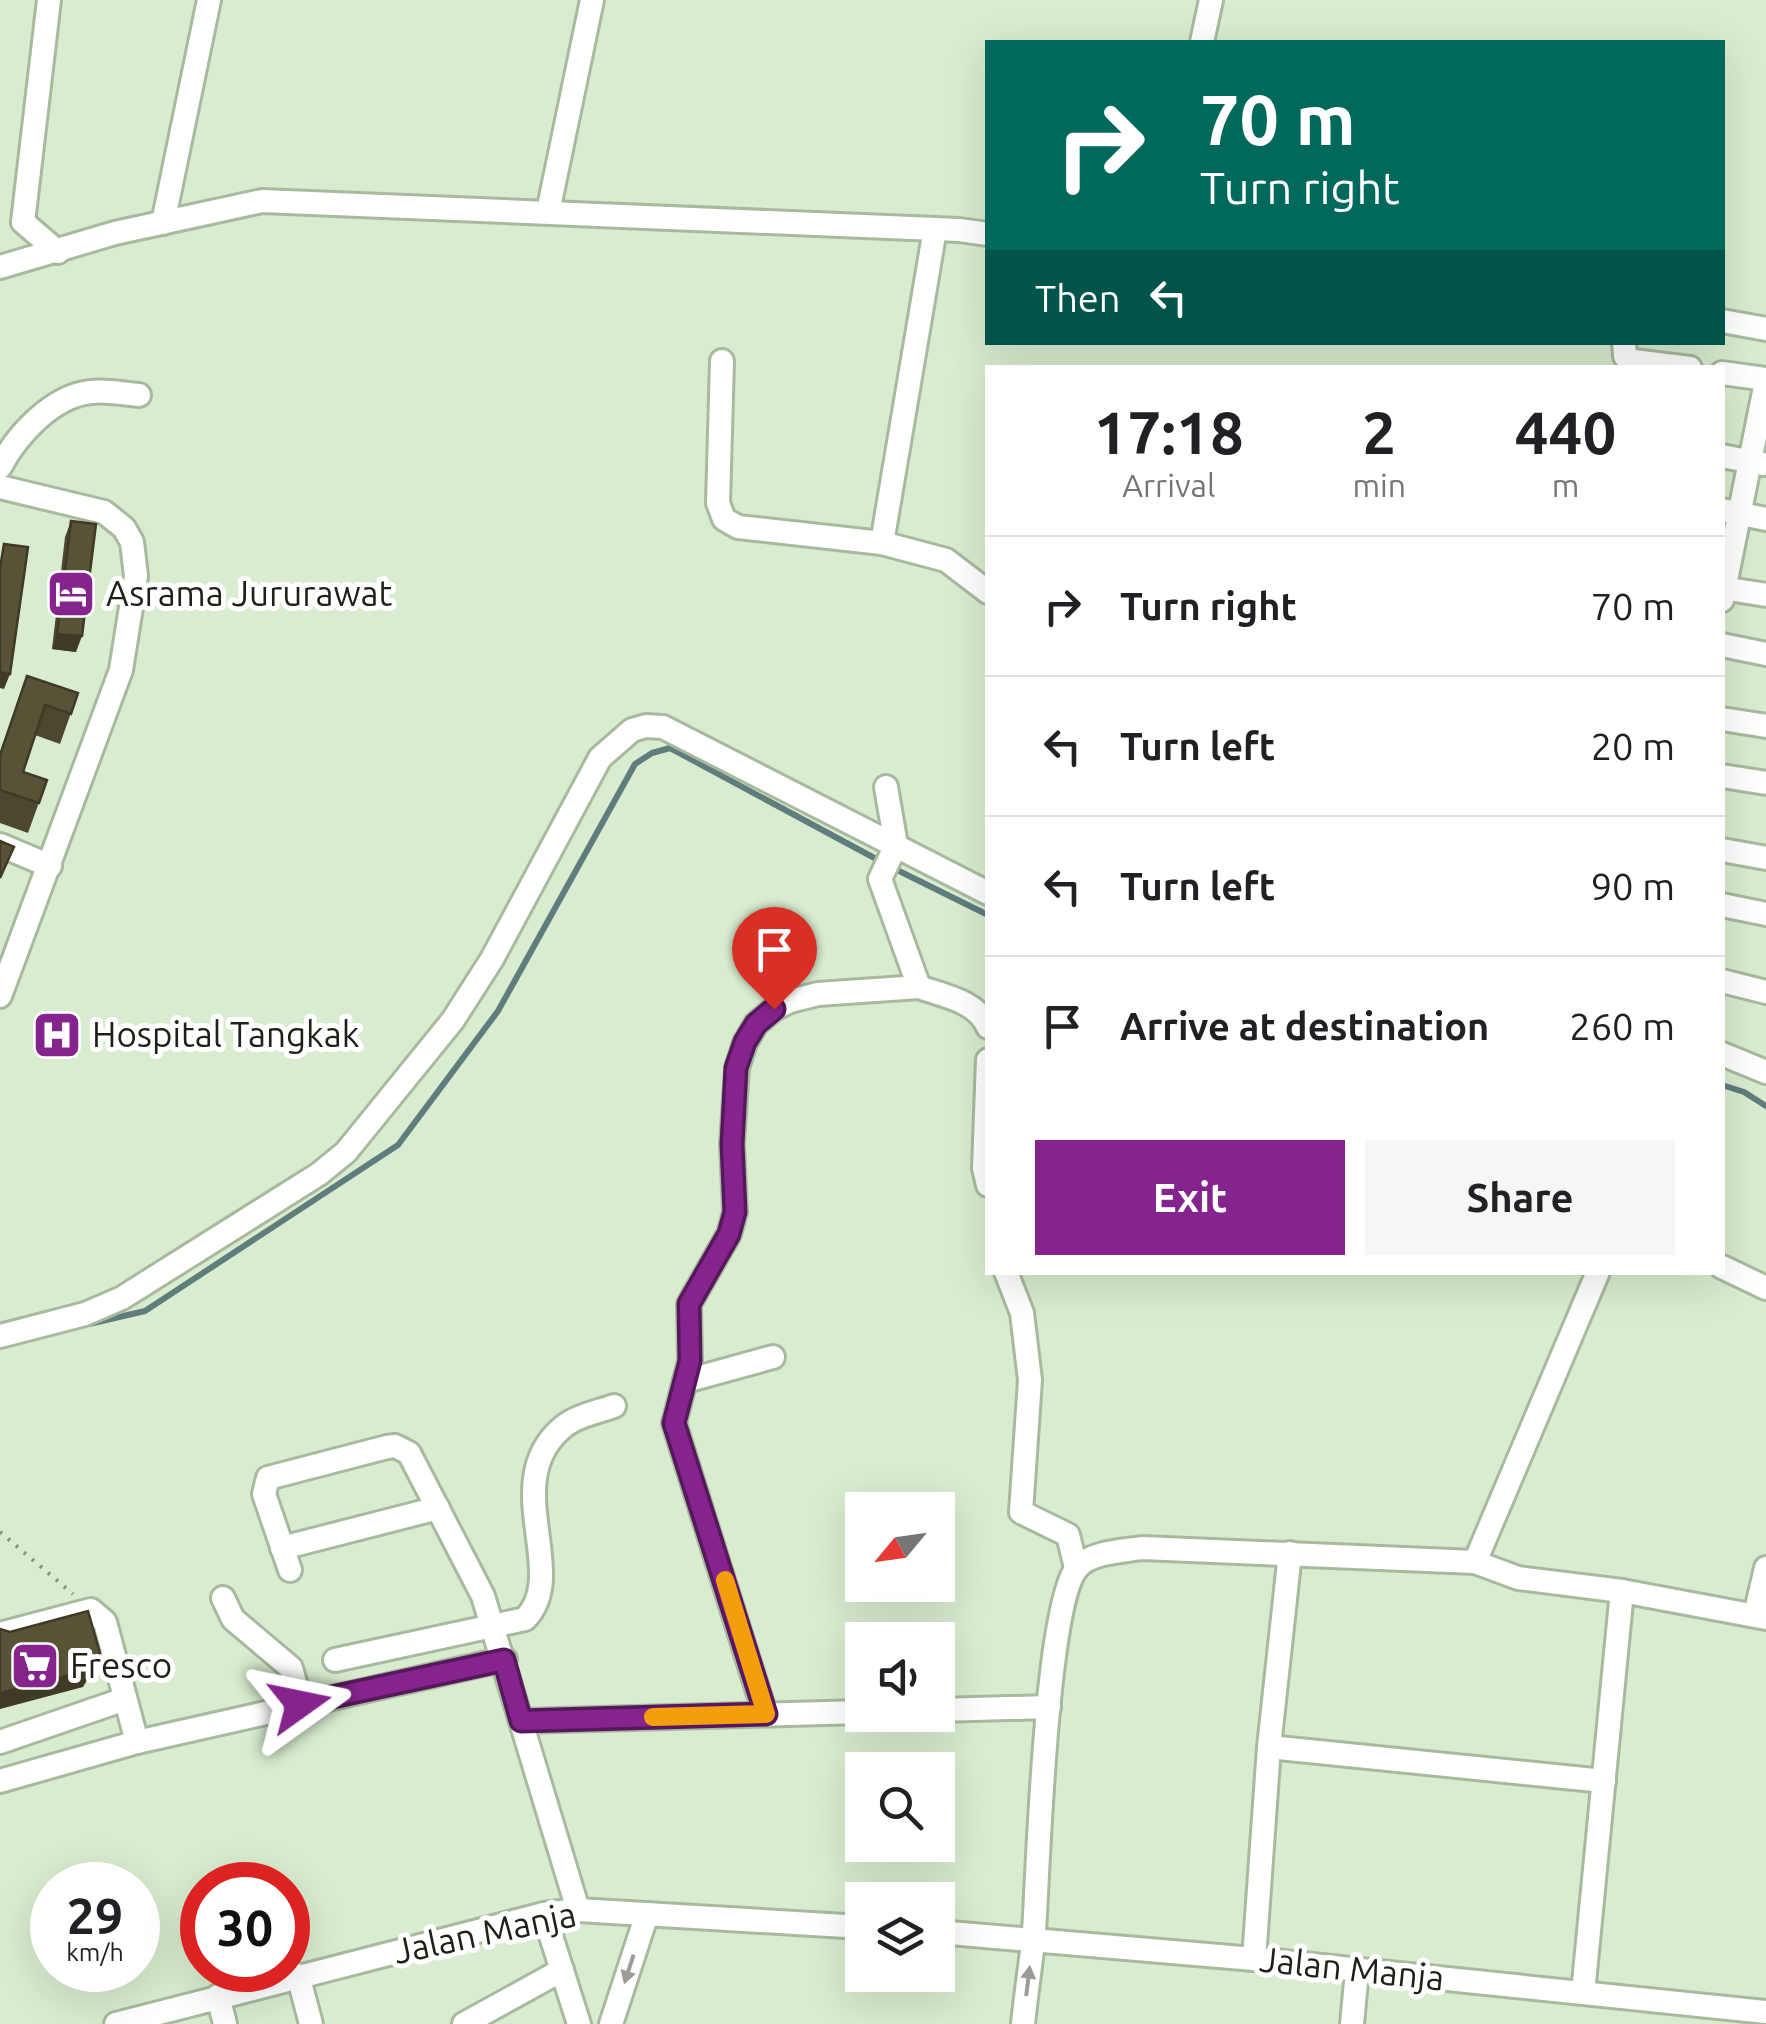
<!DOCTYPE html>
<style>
body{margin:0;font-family:Ubuntu,sans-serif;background:#f6f6f6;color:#202124;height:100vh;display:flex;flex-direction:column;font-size:38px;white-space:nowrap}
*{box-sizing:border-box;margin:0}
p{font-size:32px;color:#757577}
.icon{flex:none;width:55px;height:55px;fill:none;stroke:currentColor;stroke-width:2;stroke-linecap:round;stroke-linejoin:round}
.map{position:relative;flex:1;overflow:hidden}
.sheet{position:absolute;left:985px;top:365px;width:740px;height:910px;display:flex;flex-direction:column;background:#fff;border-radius:0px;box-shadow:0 10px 40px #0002}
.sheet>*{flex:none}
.hud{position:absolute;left:985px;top:40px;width:740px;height:305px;border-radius:0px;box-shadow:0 10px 40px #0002;background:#00695c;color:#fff;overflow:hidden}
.needle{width:65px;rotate:241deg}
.controls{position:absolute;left:845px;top:1492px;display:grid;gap:20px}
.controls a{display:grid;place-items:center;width:110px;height:110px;border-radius:0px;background:#fff;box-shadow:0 10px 40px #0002;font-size:50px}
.speed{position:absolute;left:30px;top:1862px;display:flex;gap:20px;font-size:50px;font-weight:700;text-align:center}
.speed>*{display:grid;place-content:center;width:130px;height:130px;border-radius:50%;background:#fff;box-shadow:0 10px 40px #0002;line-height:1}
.speed small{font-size:25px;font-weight:400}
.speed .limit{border:15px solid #d22;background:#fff;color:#111}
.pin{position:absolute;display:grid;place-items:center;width:85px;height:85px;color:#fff;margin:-102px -42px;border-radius:50% 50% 50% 0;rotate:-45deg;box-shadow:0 0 10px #0007}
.pin .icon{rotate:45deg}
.me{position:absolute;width:110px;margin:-55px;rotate:78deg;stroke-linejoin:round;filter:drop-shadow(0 0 8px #0008)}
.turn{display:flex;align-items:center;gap:35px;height:210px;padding:0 50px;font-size:45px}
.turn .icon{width:130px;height:130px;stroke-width:2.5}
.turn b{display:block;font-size:70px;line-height:85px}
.then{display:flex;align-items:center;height:95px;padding:0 50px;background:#0003;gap:20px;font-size:38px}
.eta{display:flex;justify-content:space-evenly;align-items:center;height:170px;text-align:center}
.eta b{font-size:60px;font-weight:700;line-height:70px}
.primary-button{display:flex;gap:20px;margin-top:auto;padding:20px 50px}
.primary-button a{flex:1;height:115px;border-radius:0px;background:#86248d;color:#fff;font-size:40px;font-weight:700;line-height:115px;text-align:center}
.primary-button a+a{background:#f6f6f6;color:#202124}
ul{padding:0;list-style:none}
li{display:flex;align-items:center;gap:30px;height:140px;padding:0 50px;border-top:2px solid #e0e0e0}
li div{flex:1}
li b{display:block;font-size:38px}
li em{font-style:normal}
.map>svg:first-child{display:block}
</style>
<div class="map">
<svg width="1766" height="2024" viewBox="0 0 1766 2024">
<rect width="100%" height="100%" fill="#d9eccf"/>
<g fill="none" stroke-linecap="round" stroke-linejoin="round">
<!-- stream -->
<g stroke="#5e7d7c" stroke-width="6">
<polyline points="891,867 988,915"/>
<polyline points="1722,1085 1744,1092 1766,1106"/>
<polyline points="89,1324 145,1311 398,1145 498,1011 635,764 652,753 670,748 880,861"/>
</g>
<!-- minor casing -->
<g stroke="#a8ba9e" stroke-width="28">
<g id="minor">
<polyline points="49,0 23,222 58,252"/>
<polyline points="1202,42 1211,0"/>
<polyline points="548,212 592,0"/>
<polyline points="163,223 209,0"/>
<polyline points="0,267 115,233 262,201 959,230 988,234"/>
<polyline points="1722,321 1766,329"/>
<polyline points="1624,342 1625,356 1633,361 1690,368"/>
<polyline points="722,361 718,503 724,519 738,527 882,543 946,560 988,592"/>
<polyline points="1722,373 1766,379"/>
<polyline points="1722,456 1763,464"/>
<path d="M0,467C17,435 52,396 91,392C106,390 124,394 139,395"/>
<polyline points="0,487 104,512 124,528 132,542 136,576 121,670 0,996"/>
<polyline points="1722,510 1766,519"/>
<polyline points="882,543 935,229"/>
<polyline points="1722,588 1766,595"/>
<polyline points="1722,600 1766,382"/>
<polyline points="1722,645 1766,654"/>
<polyline points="1722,719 1766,726"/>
<polyline points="1722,776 1766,783"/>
<path d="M886,787L896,845L880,879L919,987C944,996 977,1001 988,1027"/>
<polyline points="0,845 50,866"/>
<polyline points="1722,850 1766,858"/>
<polyline points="1722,905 1766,914"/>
<polyline points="1722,981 1766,992"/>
<polyline points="1722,1054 1766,1072"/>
<polyline points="988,1060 984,1168 988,1185"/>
<polyline points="1722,1267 1766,1288"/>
<polyline points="1006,1272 1022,1313 1030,1380 1021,1512 1068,1535 1076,1568"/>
<polyline points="0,1336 85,1314 122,1298 319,1174 346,1152 453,1020 492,959 600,758 632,730 646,726 663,727 988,893"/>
<polyline points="686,1381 773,1357"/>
<polyline points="282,1548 438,1508"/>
<polyline points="1475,1562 1598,1272"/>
<polyline points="290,1570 264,1494 268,1478 387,1447 395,1446 409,1453 483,1596 578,1910"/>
<polyline points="223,1598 233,1619 291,1668 301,1704"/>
<polyline points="1755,1615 1766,1568"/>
<polyline points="0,1634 91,1610 105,1622 137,1742"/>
<path d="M335,1660L525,1619C571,1573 497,1482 563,1427C576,1416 597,1412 614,1406"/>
<polyline points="938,1710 1049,1707"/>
<polyline points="765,1714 674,1423 690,1361 689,1304 729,1234 735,1212 732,1144 737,1068 745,1043 756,1024 774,1009 790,1001 818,994 919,987"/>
<polyline points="521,1721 862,1712"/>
<polyline points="0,1742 125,1699"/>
<polyline points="1269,1747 1604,1781"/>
<polyline points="0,1781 137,1742 505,1659"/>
<polyline points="544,1914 579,2024"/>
<polyline points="938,1932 1254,1959 1766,2012"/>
<polyline points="1254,1959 1269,1747 1290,1553"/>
<polyline points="298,1975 311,2024"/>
<polyline points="1583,1993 1622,1591"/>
<polyline points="218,1996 225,2024"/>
<polyline points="116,2024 544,1914 578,1910 862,1927"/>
<polyline points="464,2024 562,1970"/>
<polyline points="611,2024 647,1914"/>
<path d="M1023,2024C1026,1994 1031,1963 1034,1932C1038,1870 1046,1604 1077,1568C1090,1552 1123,1551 1142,1548L1475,1562L1518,1578L1622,1591L1766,1618"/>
<polyline points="1352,2024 1357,1971"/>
</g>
</g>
<!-- path -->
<polyline stroke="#85927d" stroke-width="4" stroke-dasharray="2.5 8" stroke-linecap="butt" points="0,1532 73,1594"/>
<!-- minor -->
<use href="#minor" stroke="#fff" stroke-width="22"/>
</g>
<!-- wall -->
<g fill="#4c472e">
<polygon points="71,521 76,652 52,649 65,537"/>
<polygon points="27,676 78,693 60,744 35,735 23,772 47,780 28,833 0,823 0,752"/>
</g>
<!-- shaded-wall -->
<g fill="#3e3a26">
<polygon points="57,634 82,636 76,652 52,649"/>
<polygon points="0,672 10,674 4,689 0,688"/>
<polygon points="100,1653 93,1670 83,1687 0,1709 0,1693"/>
</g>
<!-- building -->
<g fill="#585336" stroke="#3e3a26" stroke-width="2.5">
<polygon points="71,521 96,524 82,636 57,634"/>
<polygon points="4,544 28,547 10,674 0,672 0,568"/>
<polygon points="27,676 78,693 71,714 45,705 23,772 47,780 39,803 0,790 0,755"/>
<polygon points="0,841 14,847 0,878"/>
<polygon points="88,1611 100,1653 89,1670 0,1693 0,1629 10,1632"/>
</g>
<!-- one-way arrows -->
<defs><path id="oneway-solid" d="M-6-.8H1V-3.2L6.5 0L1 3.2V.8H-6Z" transform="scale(2.5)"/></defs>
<g fill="#999c97">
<use href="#oneway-solid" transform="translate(629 1969) rotate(108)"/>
<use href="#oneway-solid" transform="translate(1028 1981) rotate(-83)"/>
</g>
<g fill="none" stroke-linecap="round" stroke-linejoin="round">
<!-- route casing -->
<g stroke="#57175c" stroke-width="25">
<polyline id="route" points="300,1704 504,1660 521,1721 766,1714 674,1423 690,1361 689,1304 729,1234 735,1212 732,1144 736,1068 745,1042 756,1024 774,1009"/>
</g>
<!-- route -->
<use href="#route" stroke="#86248d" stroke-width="18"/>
<!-- slow -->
<polyline stroke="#f59e0b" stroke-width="18" points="653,1717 766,1714 725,1580"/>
</g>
<!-- icons -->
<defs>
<g id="hotel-square" transform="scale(2.5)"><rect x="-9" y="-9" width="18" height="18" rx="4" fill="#86248d" stroke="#fff"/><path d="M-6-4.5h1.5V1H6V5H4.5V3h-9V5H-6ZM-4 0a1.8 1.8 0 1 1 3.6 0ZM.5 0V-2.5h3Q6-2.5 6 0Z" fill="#fff"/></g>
<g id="hospital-square" transform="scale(2.5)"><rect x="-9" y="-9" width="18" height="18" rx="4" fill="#86248d" stroke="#fff"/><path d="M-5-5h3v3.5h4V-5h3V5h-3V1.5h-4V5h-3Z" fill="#fff"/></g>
<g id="supermarket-square" transform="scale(2.5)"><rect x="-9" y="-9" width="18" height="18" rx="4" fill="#86248d" stroke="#fff"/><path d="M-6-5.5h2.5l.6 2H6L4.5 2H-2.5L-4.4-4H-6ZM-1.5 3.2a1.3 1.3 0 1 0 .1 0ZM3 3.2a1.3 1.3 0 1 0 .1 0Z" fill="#fff"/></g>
</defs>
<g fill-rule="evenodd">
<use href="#hotel-square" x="71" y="594"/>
<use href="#hospital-square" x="57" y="1035"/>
<use href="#supermarket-square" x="35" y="1666"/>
</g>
<g text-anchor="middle" stroke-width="10" stroke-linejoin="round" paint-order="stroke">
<!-- poi labels -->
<g font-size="35" fill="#1c2218" stroke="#fff" text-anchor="start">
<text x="106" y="606">Asrama Jururawat</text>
<text x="92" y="1047">Hospital Tangkak</text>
<text x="70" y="1678">Fresco</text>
</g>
<!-- street labels -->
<g font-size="35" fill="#1c2218" stroke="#fff">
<text transform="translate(485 1933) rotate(-12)" y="12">Jalan Manja</text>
<text transform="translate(1352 1969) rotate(6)" y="12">Jalan Manja</text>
</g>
</g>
</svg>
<div class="controls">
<a><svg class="needle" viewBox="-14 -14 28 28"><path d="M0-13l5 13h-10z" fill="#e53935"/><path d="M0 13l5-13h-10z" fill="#757577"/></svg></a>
<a><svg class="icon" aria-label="sound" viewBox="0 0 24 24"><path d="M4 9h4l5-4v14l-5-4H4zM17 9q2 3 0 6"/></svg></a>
<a><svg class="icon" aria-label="search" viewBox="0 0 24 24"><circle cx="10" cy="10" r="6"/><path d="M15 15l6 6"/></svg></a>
<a><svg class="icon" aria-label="layers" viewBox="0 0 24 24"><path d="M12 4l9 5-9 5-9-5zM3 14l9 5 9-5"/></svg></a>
</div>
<div class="speed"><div>29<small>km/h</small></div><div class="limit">30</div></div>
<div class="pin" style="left:774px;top:1009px;background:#d93025"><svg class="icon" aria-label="arrive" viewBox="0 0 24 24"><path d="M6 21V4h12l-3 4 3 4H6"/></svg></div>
<svg class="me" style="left:300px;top:1704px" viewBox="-20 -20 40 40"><path d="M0-17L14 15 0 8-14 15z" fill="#86248d" stroke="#fff" stroke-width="4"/></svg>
<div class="hud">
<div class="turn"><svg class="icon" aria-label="right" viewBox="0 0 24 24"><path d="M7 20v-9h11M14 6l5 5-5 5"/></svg><div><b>70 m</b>Turn right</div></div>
<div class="then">Then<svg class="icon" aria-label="left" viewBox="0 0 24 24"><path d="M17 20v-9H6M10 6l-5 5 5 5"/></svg></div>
</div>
<section class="sheet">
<div class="eta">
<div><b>17:18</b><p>Arrival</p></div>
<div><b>2</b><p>min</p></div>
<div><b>440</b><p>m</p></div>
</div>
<ul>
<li><svg class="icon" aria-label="right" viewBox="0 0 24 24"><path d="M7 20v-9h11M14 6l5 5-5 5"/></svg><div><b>Turn right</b></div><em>70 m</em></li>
<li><svg class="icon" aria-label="left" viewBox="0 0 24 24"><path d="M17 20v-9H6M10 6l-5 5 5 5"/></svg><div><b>Turn left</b></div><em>20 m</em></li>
<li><svg class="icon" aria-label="left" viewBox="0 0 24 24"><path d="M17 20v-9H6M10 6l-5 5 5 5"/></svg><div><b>Turn left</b></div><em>90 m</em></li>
<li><svg class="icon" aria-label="arrive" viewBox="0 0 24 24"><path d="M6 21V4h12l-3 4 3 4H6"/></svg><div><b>Arrive at destination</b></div><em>260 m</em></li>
</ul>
<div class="primary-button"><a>Exit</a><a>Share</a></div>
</section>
</div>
